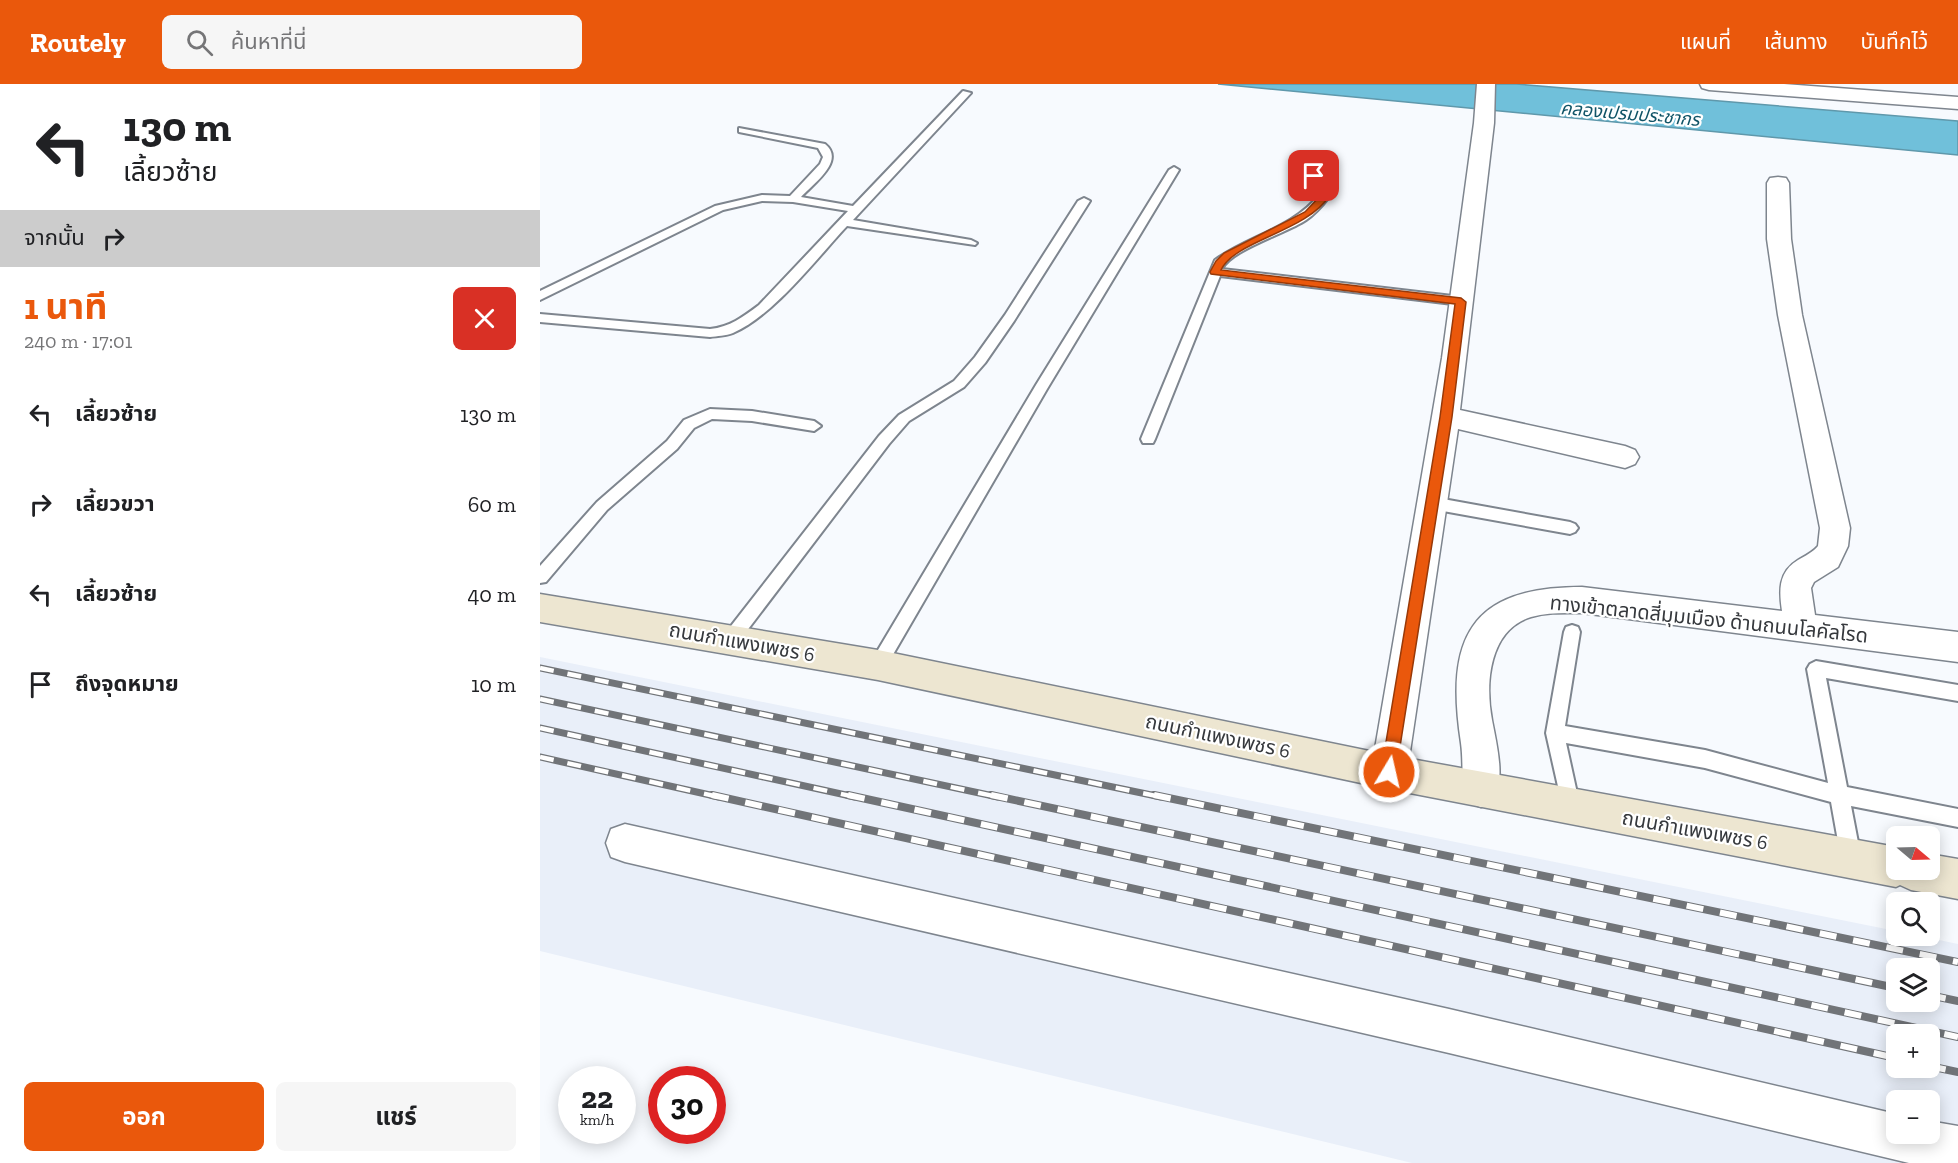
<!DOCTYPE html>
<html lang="th">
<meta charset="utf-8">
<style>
body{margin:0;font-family:"Zilla Slab","Noto Sans Thai",serif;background:#f6f6f6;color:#202124;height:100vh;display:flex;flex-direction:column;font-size:22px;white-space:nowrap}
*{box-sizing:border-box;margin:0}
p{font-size:20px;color:#757577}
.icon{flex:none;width:33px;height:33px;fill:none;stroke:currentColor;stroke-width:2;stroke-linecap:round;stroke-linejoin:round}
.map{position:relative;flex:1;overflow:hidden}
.side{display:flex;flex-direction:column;background:#fff;width:540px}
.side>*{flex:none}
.hud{background:#fff;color:#202124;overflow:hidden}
.needle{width:39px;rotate:109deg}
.tools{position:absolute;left:1346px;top:742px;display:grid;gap:12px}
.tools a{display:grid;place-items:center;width:54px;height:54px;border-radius:9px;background:#fff;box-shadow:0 3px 15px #0003;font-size:30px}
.speed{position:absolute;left:18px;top:982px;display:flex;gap:12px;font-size:30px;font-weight:700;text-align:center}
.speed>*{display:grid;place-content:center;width:78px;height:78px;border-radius:50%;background:#fff;box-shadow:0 3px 15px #0003;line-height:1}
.speed small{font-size:15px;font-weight:400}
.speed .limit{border:9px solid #d22;background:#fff;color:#111}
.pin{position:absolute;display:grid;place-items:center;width:51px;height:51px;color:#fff;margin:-26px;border-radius:12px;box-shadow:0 3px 9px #0006}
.me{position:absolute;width:66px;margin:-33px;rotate:9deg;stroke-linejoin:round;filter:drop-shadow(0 0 4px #0008)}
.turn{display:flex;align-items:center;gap:21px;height:126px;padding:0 24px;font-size:27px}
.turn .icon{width:78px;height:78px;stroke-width:2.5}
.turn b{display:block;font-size:42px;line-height:51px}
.then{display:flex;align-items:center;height:57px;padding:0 24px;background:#0003;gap:12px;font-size:22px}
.round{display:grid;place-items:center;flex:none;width:63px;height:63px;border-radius:9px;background:#f6f6f6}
.summary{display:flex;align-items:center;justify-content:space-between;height:102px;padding:0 24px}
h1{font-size:36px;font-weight:700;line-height:45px;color:#ea580c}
.primary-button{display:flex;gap:12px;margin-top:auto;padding:12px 24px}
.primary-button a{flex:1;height:69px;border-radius:9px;background:#ea580c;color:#fff;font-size:24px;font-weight:700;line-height:69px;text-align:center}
.primary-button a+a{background:#f6f6f6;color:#202124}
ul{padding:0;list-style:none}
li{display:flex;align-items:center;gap:18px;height:90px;padding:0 24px}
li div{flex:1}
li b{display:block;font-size:22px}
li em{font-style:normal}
header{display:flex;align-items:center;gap:36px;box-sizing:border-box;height:84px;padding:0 30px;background:#ea580c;color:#fff}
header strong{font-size:28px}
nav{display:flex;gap:33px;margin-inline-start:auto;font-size:21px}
.search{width:420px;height:54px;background:#f6f6f6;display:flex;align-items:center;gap:15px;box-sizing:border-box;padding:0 21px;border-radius:9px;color:#757577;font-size:22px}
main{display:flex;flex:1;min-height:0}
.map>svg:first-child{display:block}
</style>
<header>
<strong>Routely</strong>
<div class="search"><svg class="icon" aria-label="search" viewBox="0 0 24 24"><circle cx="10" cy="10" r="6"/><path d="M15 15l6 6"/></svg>ค้นหาที่นี่</div>
<nav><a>แผนที่</a><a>เส้นทาง</a><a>บันทึกไว้</a></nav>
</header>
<main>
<section class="side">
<div class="hud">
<div class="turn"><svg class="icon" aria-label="left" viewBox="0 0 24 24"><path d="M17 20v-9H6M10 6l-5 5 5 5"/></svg><div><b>130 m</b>เลี้ยวซ้าย</div></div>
<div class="then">จากนั้น<svg class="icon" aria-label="right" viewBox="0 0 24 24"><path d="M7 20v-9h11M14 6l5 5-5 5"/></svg></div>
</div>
<div class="summary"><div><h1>1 นาที</h1><p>240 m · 17:01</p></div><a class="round" style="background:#d93025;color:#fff"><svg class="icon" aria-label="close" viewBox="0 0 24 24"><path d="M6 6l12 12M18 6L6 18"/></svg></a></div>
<ul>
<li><svg class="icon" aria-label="left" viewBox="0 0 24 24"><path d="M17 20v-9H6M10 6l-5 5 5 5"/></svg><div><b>เลี้ยวซ้าย</b></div><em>130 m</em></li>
<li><svg class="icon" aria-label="right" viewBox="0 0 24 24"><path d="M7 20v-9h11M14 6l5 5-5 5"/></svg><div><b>เลี้ยวขวา</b></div><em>60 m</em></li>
<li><svg class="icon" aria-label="left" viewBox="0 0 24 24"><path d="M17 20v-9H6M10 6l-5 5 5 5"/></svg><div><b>เลี้ยวซ้าย</b></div><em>40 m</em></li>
<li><svg class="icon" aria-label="arrive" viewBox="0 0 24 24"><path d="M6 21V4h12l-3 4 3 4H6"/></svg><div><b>ถึงจุดหมาย</b></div><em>10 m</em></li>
</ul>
<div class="primary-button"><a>ออก</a><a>แชร์</a></div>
</section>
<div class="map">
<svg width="1418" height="1079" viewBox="0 0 1418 1079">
<rect width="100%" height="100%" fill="#f7fafe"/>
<!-- built -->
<path fill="#e9eff9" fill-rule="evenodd" d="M0,573L1356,847V852H1380L1418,860V1079H872L0,867ZM1356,885H1389V918H1356ZM1356,951H1389V984H1356ZM1356,1017H1389V1050H1356Z"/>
<!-- water -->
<polygon fill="#70c0da" stroke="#5f98ab" stroke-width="1.5" points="678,0 976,0 1418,37 1418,71"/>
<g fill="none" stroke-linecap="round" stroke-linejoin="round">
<!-- service casing -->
<g stroke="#7e858e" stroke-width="4">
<g id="service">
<path d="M423,7L431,9L313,136L431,156L437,159L435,161L307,142C276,175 234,231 193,249C186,252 177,252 170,253L0,238V230L170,245C190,243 203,233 219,221L308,127L253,118L222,117L183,126L0,216V207L175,122L222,111L250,112L280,80L283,73L278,64L199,48V44L285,60C306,77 273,100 261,113L313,122Z"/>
<path d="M759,78L787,99L790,111L789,113C782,122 775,130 766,136C747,149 690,166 682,185L921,213L927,217L921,221L680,192L615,355L613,359H603L601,355L675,176C708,152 753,144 779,111L778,102L754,81Z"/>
<polygon points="634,83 639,86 507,305 344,586 338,588 332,586 329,581 332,576 496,301 629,86"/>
<polygon points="544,114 550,117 474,237 445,279 424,303 369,337 349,360 196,561 190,563 184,561 182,556 184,551 339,352 359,331 414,297 435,273 465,231 538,117"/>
<polygon points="170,325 212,327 274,337 281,342 274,347 212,337 172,335 154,344 137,365 67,426 6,498 0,499 0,482 57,418 127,357 144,336"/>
<polygon points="892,413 1030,438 1035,440 1038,444 1035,448 1030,450 892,425 887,423 885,419 887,415"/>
<polygon points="1032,541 1038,543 1040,548 1025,642 1165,666 1288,699 1267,585 1270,580 1276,577 1418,601 1418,617 1286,594 1307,703 1418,725 1418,743 1311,722 1321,774 1318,781 1311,784 1304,781 1301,774 1291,718 1165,684 1026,659 1040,723 1038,729 1031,732 1024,729 1006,649 1024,548 1026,543"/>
</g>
</g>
<!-- minor casing -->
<g stroke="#7e858e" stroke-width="3">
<g id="minor">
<polygon points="937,0 955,0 954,39 920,326 1085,362 1095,366 1099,373 1095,380 1085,384 918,345 867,688 862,700 849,705 836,700 831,688 902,274 934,39"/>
<polygon points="1160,0 1244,0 1418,13 1418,25 1169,6 1162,4"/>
<path d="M1238,93L1246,94L1249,99L1251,155L1262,231L1310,444L1308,462L1298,483L1274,498L1271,504L1275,531L1418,548V578L1042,529C1025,529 1008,528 991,533C949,546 945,599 952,636C957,663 965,692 954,718L941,723L928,718C920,698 924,680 921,659C905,555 929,503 1042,503L1242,527C1239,507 1238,488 1258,476C1265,472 1273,468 1278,462L1280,444L1238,231L1227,155V99L1230,94Z"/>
<polygon points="85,740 909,925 1356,1030 1356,1050 1389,1050 1389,1037 1418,1042 1418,1079 1369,1079 909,969 85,778 71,773 66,759 71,745"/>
</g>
</g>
<!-- secondary casing -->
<g stroke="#7e858e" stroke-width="3">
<polygon id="secondary" points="0,510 338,566 849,671 1356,763 1356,786 1389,786 1389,770 1418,775 1418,815 1371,806 1360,801 1356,803 849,705 338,596 0,538"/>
</g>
<!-- service -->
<use href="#service" fill="#fff" fill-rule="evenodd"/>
<!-- minor -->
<use href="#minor" fill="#fff" fill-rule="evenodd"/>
<!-- secondary -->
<use href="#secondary" fill="#ede6d1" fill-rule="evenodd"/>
<!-- rail-far1 casing -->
<g stroke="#717478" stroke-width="7">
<g id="rail-far1">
<polyline points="0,584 621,713"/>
<polyline points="0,615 458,713"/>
<polyline points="0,644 315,713"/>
<polyline points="0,673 179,713"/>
</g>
</g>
<!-- rail casing -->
<g stroke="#717478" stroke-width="8">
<g id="rail">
<polyline points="172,711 1356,974"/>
<polyline points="308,711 1418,953"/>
<polyline points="451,711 1356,904"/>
<polyline points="614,711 1418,878"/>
<polyline points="1389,911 1418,917"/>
<polyline points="1389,982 1418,988"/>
</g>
</g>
<!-- rail-far1 -->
<use href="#rail-far1" stroke="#fff" stroke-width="4.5" stroke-dasharray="14" stroke-linecap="butt"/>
<!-- rail -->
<use href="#rail" stroke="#fff" stroke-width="6" stroke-dasharray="17" stroke-linecap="butt"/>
</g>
<!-- route -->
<path fill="#ea580c" stroke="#983908" stroke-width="1.5" d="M771,90H777L787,101L790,111C767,148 695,156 681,186L921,214L926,218L912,333L856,688L854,693L849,695L843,693L841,688L900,333L915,220L671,190L670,188L676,177L684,169L765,128L781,111L778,101L770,92Z"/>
<g text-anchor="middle" stroke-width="4.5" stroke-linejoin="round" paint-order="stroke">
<!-- far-water labels -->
<g font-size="18" font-style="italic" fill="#105467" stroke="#fff">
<text transform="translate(1090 30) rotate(5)" y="6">คลองเปรมประชากร</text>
</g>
<!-- street labels -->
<g font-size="20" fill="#36393d" stroke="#fff">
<text transform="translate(1169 535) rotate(6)" y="7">ทางเข้าตลาดสี่มุมเมือง ด้านถนนโลคัลโรด</text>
<text transform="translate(202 558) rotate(10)" y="7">ถนนกำแพงเพชร 6</text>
<text transform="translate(678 652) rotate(12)" y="7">ถนนกำแพงเพชร 6</text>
<text transform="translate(1155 746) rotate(10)" y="7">ถนนกำแพงเพชร 6</text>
</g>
</g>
</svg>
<div class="tools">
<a><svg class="needle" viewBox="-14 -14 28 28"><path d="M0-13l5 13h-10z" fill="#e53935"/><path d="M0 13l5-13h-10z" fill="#757577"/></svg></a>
<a><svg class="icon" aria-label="search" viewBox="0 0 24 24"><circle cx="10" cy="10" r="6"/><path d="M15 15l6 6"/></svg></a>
<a><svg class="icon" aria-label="layers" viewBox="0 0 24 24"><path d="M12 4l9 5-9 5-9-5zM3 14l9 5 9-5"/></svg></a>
<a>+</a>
<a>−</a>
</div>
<div class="speed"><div>22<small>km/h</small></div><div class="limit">30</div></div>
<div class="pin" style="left:774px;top:92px;background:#d93025"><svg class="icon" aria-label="arrive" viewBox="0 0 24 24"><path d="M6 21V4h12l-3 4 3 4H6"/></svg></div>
<svg class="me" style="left:849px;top:688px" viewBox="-20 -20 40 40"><circle r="17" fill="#ea580c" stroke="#fff" stroke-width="3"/><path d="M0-11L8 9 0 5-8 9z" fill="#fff"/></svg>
</div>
</main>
